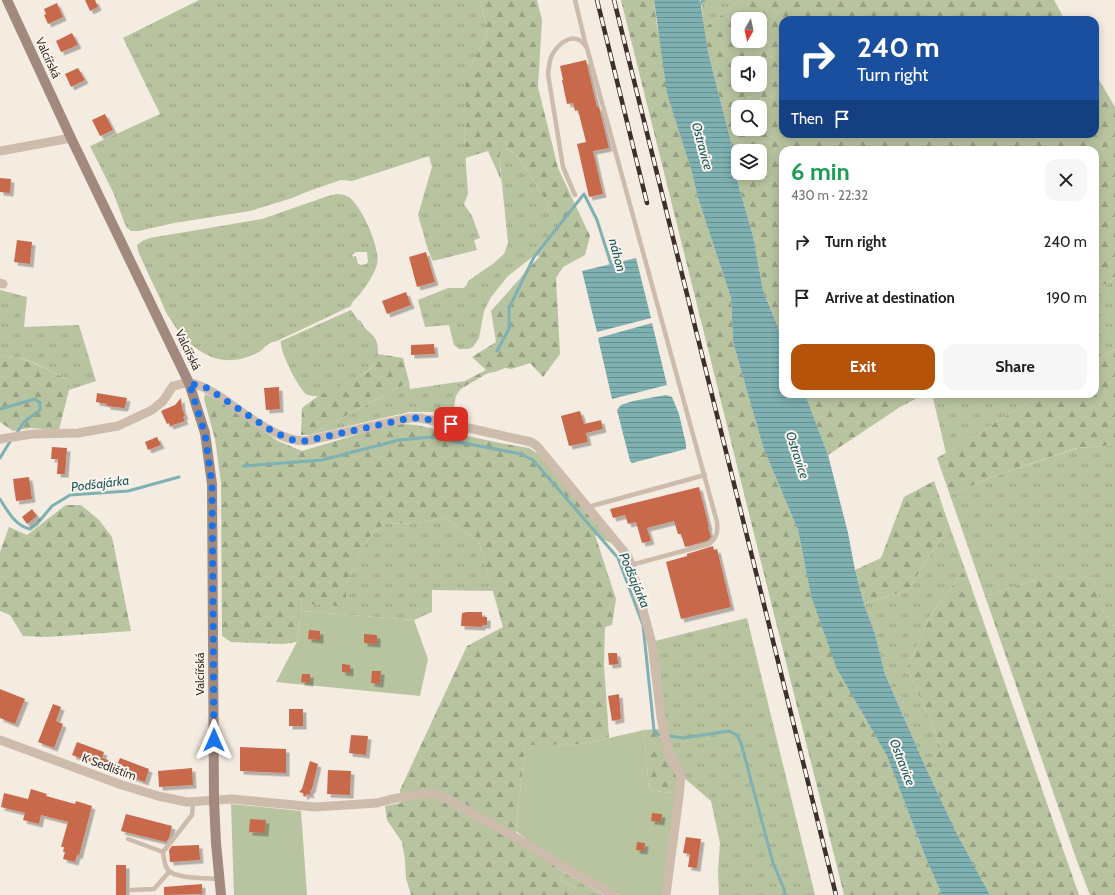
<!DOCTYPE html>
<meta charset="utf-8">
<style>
body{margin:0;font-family:Cabin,sans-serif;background:#f6f6f6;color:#202124;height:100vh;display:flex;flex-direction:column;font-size:15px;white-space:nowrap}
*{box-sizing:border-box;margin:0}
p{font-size:13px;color:#757577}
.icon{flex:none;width:22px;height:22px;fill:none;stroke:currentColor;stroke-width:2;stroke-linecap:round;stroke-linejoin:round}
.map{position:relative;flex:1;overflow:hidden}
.details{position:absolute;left:779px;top:146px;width:320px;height:252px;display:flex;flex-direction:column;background:#fff;border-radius:12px;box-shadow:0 2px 10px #0003}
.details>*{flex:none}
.banner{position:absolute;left:779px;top:16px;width:320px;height:122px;border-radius:12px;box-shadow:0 2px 10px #0003;background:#1a4fa0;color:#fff;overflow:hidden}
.needle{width:26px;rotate:189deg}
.fabs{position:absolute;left:731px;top:12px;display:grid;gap:8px}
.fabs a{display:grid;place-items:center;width:36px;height:36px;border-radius:8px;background:#fff;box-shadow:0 2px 10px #0003;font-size:20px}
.pin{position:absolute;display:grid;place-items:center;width:34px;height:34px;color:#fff;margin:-17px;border-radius:8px;box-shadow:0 2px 6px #0006}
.me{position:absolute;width:44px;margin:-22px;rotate:0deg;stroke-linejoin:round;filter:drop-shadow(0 0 3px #0008)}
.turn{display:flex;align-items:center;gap:14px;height:84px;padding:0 12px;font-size:18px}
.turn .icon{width:52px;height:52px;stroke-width:2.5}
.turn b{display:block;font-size:28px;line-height:34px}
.then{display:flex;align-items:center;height:38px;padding:0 12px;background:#0003;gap:8px;font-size:15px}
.round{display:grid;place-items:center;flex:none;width:42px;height:42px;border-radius:12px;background:#f6f6f6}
.head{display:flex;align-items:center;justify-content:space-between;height:68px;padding:0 12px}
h1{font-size:24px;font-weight:700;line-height:30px;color:#1e9e55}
.action{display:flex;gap:8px;margin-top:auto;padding:8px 12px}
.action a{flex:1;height:46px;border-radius:12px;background:#b45309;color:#fff;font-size:16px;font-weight:700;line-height:46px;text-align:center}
.action a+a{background:#f6f6f6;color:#202124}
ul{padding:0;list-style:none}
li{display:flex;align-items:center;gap:12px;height:56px;padding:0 12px}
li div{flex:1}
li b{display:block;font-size:15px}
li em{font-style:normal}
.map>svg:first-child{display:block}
</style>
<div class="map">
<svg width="1115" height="895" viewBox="0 0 1115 895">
<defs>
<pattern id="grass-tufts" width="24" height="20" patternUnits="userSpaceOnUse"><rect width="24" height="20" fill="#b8c4a0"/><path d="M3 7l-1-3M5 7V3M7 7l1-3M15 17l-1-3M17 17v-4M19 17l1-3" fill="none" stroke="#97a083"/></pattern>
<pattern id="forest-firs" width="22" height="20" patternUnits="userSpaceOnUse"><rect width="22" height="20" fill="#b8c4a0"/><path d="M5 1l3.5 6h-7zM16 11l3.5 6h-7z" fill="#97a083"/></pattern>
<pattern id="water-rules" width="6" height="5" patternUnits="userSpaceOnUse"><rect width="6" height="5" fill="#7fb0b2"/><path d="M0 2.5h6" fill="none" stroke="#699091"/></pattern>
<filter id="shadow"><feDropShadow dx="3.5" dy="3.5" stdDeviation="0" flood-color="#0004"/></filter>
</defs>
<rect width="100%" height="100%" fill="#f4ebe1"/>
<!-- grass -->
<g fill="url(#grass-tufts)" fill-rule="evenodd">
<polygon points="199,0 480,0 485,19 487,34 470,68 467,121 464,136 468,194 464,204 472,216 480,238 474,240 477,250 433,261 428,250 418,215 432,167 429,156 352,181 341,180 309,191 292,198 250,211 174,223 139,231 131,231 126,227 113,192 90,146 160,114 123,38"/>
<polygon points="701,0 742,0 704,28"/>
<path d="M509,149C523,160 532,179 542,194C546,201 552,208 555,216C557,220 556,224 555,228L536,254L508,276L491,297L484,311L479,338L473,347L468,349H459L454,345L449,325L425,327L418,300L448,288H463L466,286L468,281L494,263L504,254L508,243L499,155L502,151Z"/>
<path d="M337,194C342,194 345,195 349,197C362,207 381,249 377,264C375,274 366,286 360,294C357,298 352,301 351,306L277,341C266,343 266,347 259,352C252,356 241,360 232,360C207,362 183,341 171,320C166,314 163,305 160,298C152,282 145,267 138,251L137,245L142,241L150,238L262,219L328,196ZM356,252H367L368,262L366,264L362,265L358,264L356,256L353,257L352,255Z"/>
<polygon points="1115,278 1115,349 1095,361 1095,290"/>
<path d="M0,290L27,297L24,327L79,325L96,381L69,390V380C48,370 23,354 0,356Z"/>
<path d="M351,310L358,320L361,321C365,332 374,332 377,343C383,367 363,374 346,383C337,387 327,392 318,396C314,396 310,396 306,394C298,388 279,350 281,341Z"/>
<path d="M409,382L410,389L458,382L464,387C454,393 455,401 454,412H409L310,435Z"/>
<polygon points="932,394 1042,394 946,453"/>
<polygon points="1115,445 1115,626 1104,613 1091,573 1067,580 1036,580 985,596 950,495 992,477 1078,448"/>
<polygon points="445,518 479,542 493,591 432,590 432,612 414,620 301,611 302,603 345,586 365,544 373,533 385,524 416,523"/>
<polygon points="949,525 965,569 930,616 907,668 942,748 925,766 885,674 875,634 864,604 908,590"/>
<polygon points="747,618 815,895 719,895 718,871 720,843 711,801 683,777 671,751 665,729 655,641"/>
<polygon points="564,872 603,895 571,895 575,888 560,880"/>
</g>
<!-- forest -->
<g fill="url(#forest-firs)" fill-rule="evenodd">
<path d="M480,0H537L542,20L538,87L558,168L590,236L585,255L563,267L556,278L560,354L543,377L530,363L511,369L505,368L495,372L488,373L464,387L458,382L465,381L486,370L472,357L496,342L491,311L539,257L537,252L555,228C556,224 557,220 555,216C552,208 546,201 542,194C532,179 523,160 509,149L502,151L499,155L501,180L488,151L465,158L464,136L467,121L465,88L467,79L470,68L487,34L485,19Z"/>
<polygon points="621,0 654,0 657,26 698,198 731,298 733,342 763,447 798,530 811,596 860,709 887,756 925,856 942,895 844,895"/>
<path d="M742,0H1054L1065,20H783V134H1095V73L1115,107V278L1095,290V150H783V340L763,290L753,236L737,180L734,154L708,52L704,28ZM738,19H760V41H738ZM738,63H760V85H738ZM738,107H760V129H738ZM738,151H760V173H738Z"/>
<polygon points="1115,349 1115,445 1077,448 992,477 950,495 937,458 1042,394 1095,394 1095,361"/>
<polygon points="378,354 403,358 409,382 310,435 301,435 302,408 318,396 367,372 373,366"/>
<path d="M0,356C22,354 49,371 69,380V390L59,430L30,428L13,431L0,422Z"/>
<polygon points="205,394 216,399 278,441 302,451 379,428 401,424 416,425 500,443 529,448 541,456 613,544 595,535 616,599 612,625 605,627 604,665 609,738 583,744 525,746 516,830 518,841 564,872 560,880 575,888 571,895 411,895 406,878 405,860 402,842 387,820 385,806 401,803 400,790 467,646 503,627 479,542 445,518 416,523 385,524 373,533 365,544 345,586 347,607 302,603 297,642 283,644 231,642 222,636 221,483 215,439 204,399"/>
<polygon points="805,394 925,394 900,407 828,455"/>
<polygon points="934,481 949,525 908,590 864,604 855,570 881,558 904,497"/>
<polygon points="66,505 81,505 99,520 112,537 131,631 47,637 23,636 10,615 0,611 0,552 9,527 27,535"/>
<polygon points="965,569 1079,895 990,895 956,832 925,766 942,748 907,668 930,616"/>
<polygon points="1091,572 1104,613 1115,626 1115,895 1090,895 1077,861 985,596 1036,580 1067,580"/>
<polygon points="659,729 664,751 678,778 677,794 649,790 644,730"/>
</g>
<!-- garden -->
<g fill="#b8c4a0">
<polygon points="301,611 414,620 428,659 420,696 276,682 297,642"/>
<polygon points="644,730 649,790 677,794 663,895 619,895 547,855 516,831 525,745 583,744"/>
<polygon points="231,804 301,811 307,895 234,895"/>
</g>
<!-- water -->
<g fill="url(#water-rules)">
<polygon points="654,0 700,0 708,52 734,154 737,180 753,236 763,290 783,340 783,394 805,394 828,455 848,533 855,570 864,604 875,634 885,674 925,766 956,832 990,895 942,895 925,856 887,756 837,669 811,596 798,530 763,447 733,342 731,298 698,198 691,169 667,93"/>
<polygon points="636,258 651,318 597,332 582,271"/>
<polygon points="652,323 667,385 612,399 598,338"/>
<polygon points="666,395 672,397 679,414 686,444 686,449 632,463 630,461 617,410 621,405 633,401"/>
</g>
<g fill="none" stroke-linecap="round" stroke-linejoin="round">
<!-- stream -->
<g stroke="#7fb0b2" stroke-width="3">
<polyline points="698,5 704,0"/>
<polyline points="497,351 509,329 509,308 534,257 584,194 597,220 612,267"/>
<polyline points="0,409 35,399 40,403 40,410 24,422 16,434"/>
<polyline points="0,458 11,440"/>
<polyline points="243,466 322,460 399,440 432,437 521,454 533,460 618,558 643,625 654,730 657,734 683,738 729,731 737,735 741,743 773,863 784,889 785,895"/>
<path d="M0,499C7,510 15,526 30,529L37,524L52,506L70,495L128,491L179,477"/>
</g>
</g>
<!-- building -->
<g fill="#c8694b" filter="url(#shadow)">
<polygon points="85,0 95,0 98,7 90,11"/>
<polygon points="57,3 63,17 48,24 44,15 46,14 44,9"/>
<polygon points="72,33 78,45 61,52 56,41"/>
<polygon points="586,60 597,107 599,107 609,148 593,151 603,194 589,197 577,144 586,142 578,110 575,111 573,103 567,104 562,80 563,80 560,66"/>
<polygon points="78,68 85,80 71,87 65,74"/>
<polygon points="105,114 113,130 100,136 92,120"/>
<polygon points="0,178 11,179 10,193 0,192"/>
<polygon points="17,240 32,242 30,264 14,262"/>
<polygon points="426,252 435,282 417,287 409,257"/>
<polygon points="406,292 411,305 387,314 382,301"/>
<polygon points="434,344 435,354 411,355 411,345"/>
<polygon points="279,387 280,409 266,410 264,388"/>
<polygon points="97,393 127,398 125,407 124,407 124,408 107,406 107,404 96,402"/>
<polygon points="181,398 182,408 185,416 183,417 185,421 170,426 169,423 167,424 161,411 175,405"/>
<polygon points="580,411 584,424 601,420 603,429 586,433 588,442 569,446 561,416"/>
<polygon points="157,437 161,445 148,450 145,442"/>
<polygon points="52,447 67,448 65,474 57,474 58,459 51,459"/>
<polygon points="29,477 32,499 16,501 13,479"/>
<polygon points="699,487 709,527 708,527 711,537 707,541 685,547 681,534 678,534 674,521 647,528 651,541 642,543 636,522 628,524 625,515 613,518 610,509"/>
<polygon points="32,509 37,516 27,524 22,517"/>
<polygon points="713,546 714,550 717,549 731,607 681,619 666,562 687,556 687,554"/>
<polygon points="467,612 482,612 482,617 487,617 487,625 482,625 482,627 461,626 462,613"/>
<polygon points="309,630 320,631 320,640 308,639"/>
<polygon points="364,634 377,635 377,644 364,643"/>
<polygon points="608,653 617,653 618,664 609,665"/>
<polygon points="342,664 350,665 350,673 342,672"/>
<polygon points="372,671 381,671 380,684 371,683"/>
<polygon points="302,674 310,674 310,683 301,682"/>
<polygon points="0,689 25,699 15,724 0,718"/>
<polygon points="619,694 621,719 612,721 608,696"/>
<polygon points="53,704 61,707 56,721 63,724 54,748 38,742"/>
<rect x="289" y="709" width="14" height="17"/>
<polygon points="351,735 368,736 366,755 349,753"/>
<polygon points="77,742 104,752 102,758 118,763 120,758 149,769 145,782 72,755"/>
<polygon points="240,747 286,749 286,773 240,771"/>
<polygon points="310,761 318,764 312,789 310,791 311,795 307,794 304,797 303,793 299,792 302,789"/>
<polygon points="192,768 193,785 159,787 158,771"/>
<polygon points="328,770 351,771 350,795 327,794"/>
<polygon points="31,789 47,794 46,796 75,804 76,801 92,806 79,856 77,855 75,862 63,859 65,852 63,852 64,847 61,847 68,822 41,815 39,824 23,820 25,813 1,807 4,793 28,799"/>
<polygon points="652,813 662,814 661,822 651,821"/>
<polygon points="126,814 172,826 169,838 166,842 121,831"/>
<polygon points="250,819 266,820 265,833 249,832"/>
<polygon points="686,837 701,839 697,868 688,867 690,854 683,853"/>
<polygon points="637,842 645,843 644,851 636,850"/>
<polygon points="199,845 200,860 170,862 169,850 172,846"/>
<rect x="116" y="865" width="10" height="30"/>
<polygon points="202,884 202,894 164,895 164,887"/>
</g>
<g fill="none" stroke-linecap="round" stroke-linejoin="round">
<!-- service -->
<g stroke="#cdbbac" stroke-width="4.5">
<polyline points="575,0 586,46"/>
<path d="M575,195L563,167L548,74C549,67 549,61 552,55C560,41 576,30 587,48L717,522C718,531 717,538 709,544L631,565"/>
<polyline points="588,507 705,475"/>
<path d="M193,802L192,815L163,852C164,858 164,865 168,870C175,879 207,878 219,879"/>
<polyline points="128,839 163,852"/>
<polyline points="131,890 154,889 169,872"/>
</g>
<!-- minor -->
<g stroke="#cdbbac" stroke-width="9">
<polyline points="0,151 71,138"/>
<polyline points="0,283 3,284"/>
<path d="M0,439L33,434L78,433L118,426L152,410L163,401L173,386C178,385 183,383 188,383C198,383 211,391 219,396C243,412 278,442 306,441L409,418H420L451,424L531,442L537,446L622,549L628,557L631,565L652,644L661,717L668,752L681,776L679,796L666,895"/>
<polyline points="0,740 122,785 158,796 187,802 232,799 315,807 377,803 392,799 429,793 440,795 525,843 581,877 613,895"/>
</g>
<!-- secondary -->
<polyline stroke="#a18a7d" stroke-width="10" points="7,0 71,138 189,383 205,433 212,484 214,801 216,843 221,895"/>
<!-- rail casing -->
<g stroke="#3b302b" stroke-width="4.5">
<g id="rail">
<polyline points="597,0 647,203"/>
<polyline points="614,0 836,895"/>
</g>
</g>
<!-- rail -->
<use href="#rail" stroke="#fbf5ee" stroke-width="3" stroke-dasharray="9" stroke-linecap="butt"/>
</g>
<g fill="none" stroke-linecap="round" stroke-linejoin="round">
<!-- route -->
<polyline stroke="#1a73e8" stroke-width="7" stroke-dasharray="0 12.6" points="214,740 212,484 205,434 189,383 207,388 272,431 289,439 297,441 306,441 410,418 420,418 451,424"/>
</g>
<g text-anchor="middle" stroke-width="4" stroke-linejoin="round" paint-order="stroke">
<!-- street labels -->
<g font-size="12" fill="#3b302b" stroke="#fbf5ee">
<text transform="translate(48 58) rotate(65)" y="4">Valcířská</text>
<text transform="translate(188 350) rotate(64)" y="4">Valcířská</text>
<text transform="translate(200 674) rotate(-90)" y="4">Valcířská</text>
<text transform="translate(109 767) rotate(20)" y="4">K Sedlištím</text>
</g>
<!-- water labels -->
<g font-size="13" font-style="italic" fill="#1f5a5e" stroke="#fbf5ee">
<text transform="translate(703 146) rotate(75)" y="5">Ostravice</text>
<text transform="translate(618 255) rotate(75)" y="5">náhon</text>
<text transform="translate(798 455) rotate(72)" y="5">Ostravice</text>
<text transform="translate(100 483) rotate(-7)" y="5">Podšajárka</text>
<text transform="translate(635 580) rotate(67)" y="5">Podšajárka</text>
<text transform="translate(903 762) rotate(69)" y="5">Ostravice</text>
</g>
</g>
</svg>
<div class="fabs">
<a><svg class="needle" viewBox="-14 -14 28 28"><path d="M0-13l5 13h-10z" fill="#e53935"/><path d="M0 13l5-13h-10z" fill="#757577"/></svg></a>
<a><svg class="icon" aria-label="sound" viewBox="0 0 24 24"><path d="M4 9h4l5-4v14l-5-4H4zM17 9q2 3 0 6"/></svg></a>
<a><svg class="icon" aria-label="search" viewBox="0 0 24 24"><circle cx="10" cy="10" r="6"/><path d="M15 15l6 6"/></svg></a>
<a><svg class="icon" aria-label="layers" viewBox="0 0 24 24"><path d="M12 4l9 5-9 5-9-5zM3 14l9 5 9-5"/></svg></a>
</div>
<div class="pin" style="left:451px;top:424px;background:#d93025"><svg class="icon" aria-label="arrive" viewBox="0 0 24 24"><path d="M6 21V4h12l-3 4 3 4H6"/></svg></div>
<svg class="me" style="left:214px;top:740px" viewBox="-20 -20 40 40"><path d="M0-17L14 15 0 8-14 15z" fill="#1a73e8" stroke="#fff" stroke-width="4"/></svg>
<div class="banner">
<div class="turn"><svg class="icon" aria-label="right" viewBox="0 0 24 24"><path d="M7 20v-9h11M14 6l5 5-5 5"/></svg><div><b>240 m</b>Turn right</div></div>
<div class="then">Then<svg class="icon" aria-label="arrive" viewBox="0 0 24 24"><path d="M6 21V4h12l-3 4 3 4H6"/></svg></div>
</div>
<section class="details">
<div class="head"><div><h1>6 min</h1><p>430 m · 22:32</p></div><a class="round"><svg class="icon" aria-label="close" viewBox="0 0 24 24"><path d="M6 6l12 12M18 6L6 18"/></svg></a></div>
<ul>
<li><svg class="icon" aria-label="right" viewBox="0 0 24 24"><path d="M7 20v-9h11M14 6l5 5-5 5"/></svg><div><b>Turn right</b></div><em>240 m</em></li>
<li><svg class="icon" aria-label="arrive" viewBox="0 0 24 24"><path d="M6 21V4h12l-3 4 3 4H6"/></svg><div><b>Arrive at destination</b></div><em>190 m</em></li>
</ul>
<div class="action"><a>Exit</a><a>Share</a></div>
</section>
</div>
